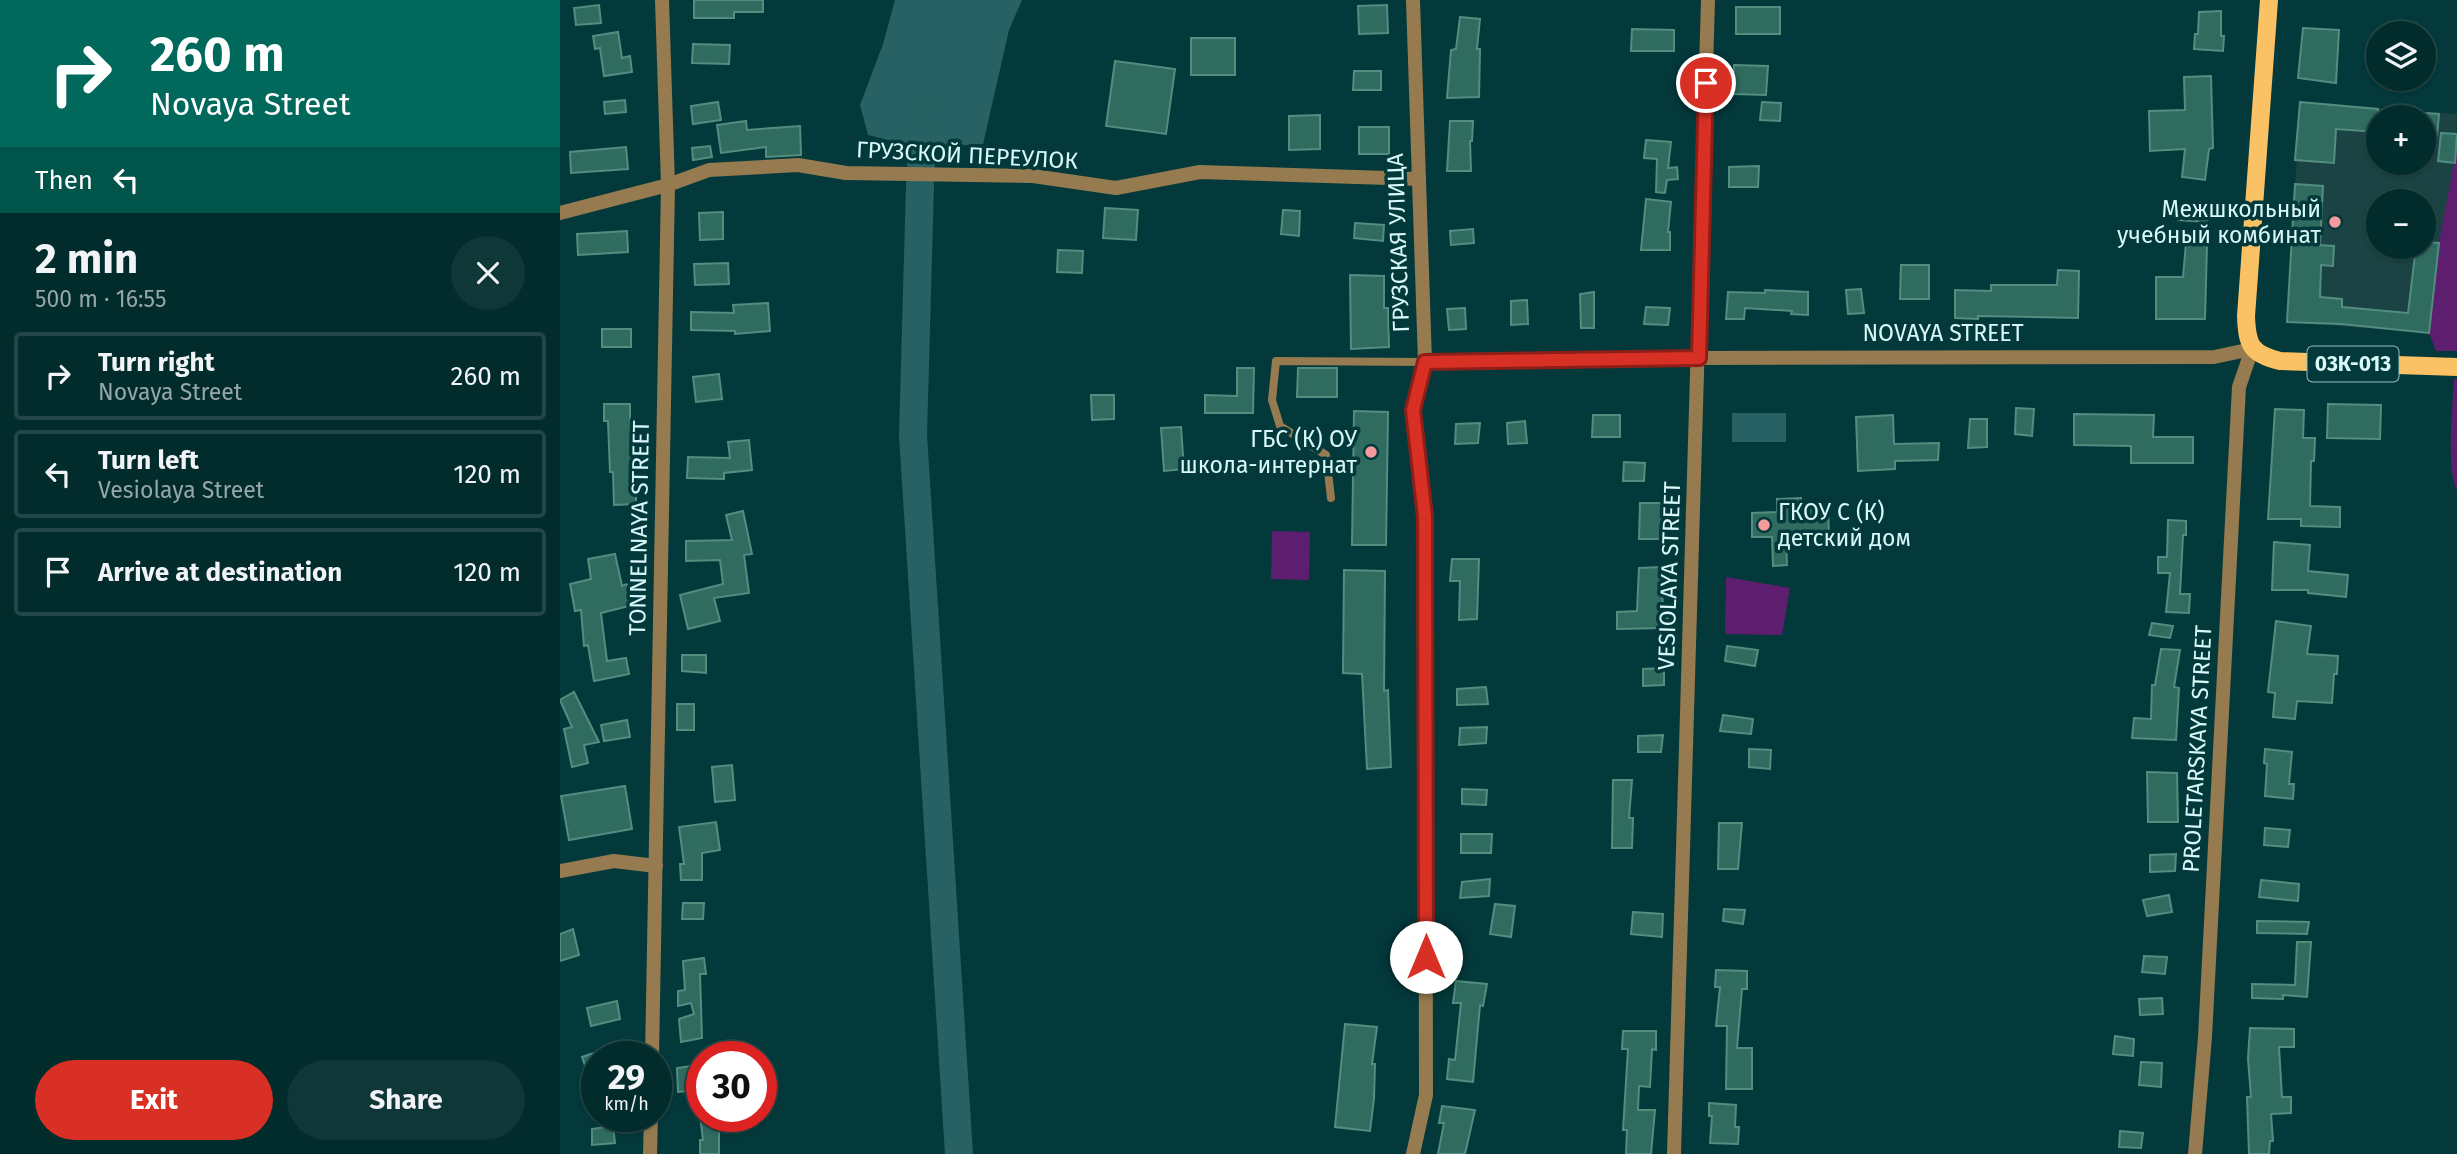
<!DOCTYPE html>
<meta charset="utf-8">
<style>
body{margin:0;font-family:"Fira Sans",sans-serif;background:#103738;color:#f1f3f6;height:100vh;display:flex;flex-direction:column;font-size:26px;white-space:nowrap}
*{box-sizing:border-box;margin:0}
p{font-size:23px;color:#96a7a9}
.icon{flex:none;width:38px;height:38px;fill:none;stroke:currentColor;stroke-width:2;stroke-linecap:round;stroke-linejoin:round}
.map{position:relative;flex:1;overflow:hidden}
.side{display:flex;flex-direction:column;background:#022b2c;width:560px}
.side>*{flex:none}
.banner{background:#00695c;color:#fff;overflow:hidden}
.tools{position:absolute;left:1806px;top:21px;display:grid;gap:14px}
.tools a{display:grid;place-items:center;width:70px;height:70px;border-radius:50%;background:#022b2c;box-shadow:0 2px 5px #0004,0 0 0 2px #234748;font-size:35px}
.speed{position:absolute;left:21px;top:1041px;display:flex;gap:14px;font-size:35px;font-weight:700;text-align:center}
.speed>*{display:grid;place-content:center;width:91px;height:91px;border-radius:50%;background:#022b2c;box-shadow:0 2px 5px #0004,0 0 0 2px #234748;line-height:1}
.speed small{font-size:18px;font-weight:400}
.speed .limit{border:10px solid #d22;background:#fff;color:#111}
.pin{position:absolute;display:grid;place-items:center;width:60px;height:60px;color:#fff;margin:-30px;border:4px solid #fff;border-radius:50%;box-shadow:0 2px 7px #0007}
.me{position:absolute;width:77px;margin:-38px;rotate:0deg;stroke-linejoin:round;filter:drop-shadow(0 0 5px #0008)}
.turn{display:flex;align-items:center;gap:24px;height:147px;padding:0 35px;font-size:32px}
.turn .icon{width:91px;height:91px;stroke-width:2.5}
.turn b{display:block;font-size:49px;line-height:60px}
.then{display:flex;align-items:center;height:66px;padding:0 35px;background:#0003;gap:14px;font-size:26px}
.round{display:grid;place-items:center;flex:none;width:74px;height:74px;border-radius:37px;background:#103738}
.head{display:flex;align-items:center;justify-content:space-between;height:119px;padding:0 35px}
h1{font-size:42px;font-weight:700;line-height:52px}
.button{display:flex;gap:14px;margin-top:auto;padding:14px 35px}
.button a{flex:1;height:80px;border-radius:42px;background:#d93025;color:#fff;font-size:28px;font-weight:700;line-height:80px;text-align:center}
.button a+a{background:#103738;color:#f1f3f6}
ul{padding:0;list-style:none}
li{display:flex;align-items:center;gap:21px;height:88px;margin:0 14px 10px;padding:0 21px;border:4px solid #234748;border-radius:7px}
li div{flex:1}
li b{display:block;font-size:26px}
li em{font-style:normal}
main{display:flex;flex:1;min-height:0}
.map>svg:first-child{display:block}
</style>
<main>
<section class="side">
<div class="banner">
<div class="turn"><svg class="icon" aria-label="right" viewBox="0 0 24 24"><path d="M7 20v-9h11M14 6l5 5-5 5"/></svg><div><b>260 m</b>Novaya Street</div></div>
<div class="then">Then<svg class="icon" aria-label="left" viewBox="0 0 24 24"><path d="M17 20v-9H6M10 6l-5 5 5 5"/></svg></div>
</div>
<div class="head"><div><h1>2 min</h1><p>500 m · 16:55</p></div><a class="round"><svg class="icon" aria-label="close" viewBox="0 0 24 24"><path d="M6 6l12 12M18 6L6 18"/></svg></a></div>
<ul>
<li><svg class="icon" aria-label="right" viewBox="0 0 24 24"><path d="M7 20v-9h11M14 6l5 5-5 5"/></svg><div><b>Turn right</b><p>Novaya Street</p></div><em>260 m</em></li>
<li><svg class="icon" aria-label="left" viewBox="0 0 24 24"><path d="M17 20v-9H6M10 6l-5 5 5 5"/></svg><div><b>Turn left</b><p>Vesiolaya Street</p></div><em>120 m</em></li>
<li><svg class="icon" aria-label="arrive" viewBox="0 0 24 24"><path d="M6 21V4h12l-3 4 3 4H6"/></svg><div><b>Arrive at destination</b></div><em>120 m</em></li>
</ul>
<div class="button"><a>Exit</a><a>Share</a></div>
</section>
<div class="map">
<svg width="1897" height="1154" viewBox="0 0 1897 1154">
<rect width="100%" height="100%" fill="#03393b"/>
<!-- built -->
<path fill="#1b4344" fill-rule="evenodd" d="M1740,102L1897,114L1895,163L1879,243L1869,333L1727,322ZM1818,117H1864V163H1818ZM1818,201H1864V247H1818Z"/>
<!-- green -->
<g fill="#5e1e6f">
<polygon points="1897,146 1897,351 1876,351 1869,333 1879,243"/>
<path d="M1894,379H1897V489C1886,471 1893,402 1894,379Z"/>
<polygon points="712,531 750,532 749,580 711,579"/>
<polygon points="1166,577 1230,588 1222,635 1165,634"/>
</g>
<!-- water -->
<g fill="#276163">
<polygon points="335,0 462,0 449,30 423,144 361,148 308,135 300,105 323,44"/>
<rect x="1172" y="413" width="54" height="29"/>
</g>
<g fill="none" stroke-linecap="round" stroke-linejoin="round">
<!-- river -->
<g stroke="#276163" stroke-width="28">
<polyline points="361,164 361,148 370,112"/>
<polyline points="360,185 353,435 399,1154"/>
</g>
</g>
<!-- building -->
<g fill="#306b5f" stroke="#538d80" stroke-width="2">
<polygon points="134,0 203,0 203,12 174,12 174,18 134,18"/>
<polygon points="39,5 41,23 16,25 14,8"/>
<polygon points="827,5 828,33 799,34 798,6"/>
<rect x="1176" y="7" width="44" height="27"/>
<polygon points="1661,11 1661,36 1664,36 1663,51 1634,49 1635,34 1638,34 1639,12"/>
<polygon points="900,17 920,19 917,49 920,49 919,97 887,98 891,50 896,49"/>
<polygon points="1743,28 1779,30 1776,83 1738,78"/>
<polygon points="1072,29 1114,30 1114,51 1071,51"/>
<polygon points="58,32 62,58 70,56 72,72 44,76 40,48 35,49 33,36"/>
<rect x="631" y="38" width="44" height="37"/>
<polygon points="133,44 170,45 169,64 132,63"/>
<polygon points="555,61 615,69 606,134 546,126"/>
<polygon points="1174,65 1208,66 1206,95 1173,94"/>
<polygon points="794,71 821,71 821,90 793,90"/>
<polygon points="1651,76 1653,148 1649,149 1645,180 1622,177 1625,149 1590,151 1589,111 1625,110 1624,77"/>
<polygon points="65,100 66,112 45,114 44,102"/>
<polygon points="158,102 161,120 133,124 131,106"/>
<polygon points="1202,102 1221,103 1220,121 1200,120"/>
<polygon points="1740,102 1818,109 1818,132 1776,129 1774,163 1735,160"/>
<polygon points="1864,113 1879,114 1877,137 1864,136"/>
<polygon points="760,115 760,149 729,150 729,116"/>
<polygon points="186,121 187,130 240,126 241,155 206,157 206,147 161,153 157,125"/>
<polygon points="890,121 913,121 912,141 910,141 911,171 887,171"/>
<rect x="799" y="127" width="30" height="27"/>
<polygon points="1881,133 1897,134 1895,163 1878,161"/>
<polygon points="1086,140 1111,142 1108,168 1117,167 1118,179 1107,180 1105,193 1096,192 1097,159 1084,158"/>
<polygon points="150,146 152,157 133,160 132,148"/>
<polygon points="66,147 68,169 11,173 10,152"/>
<polygon points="1199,166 1198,187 1169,187 1169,167"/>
<polygon points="1735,184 1763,186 1760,245 1774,246 1773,266 1761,265 1760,297 1782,299 1782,307 1848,313 1856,247 1864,247 1864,242 1879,243 1869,333 1781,324 1727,322"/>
<polygon points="1086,199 1111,202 1108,232 1110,232 1110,250 1081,250"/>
<polygon points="1619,204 1648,206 1647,222 1618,220"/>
<polygon points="545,208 578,210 576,240 543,238"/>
<polygon points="723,210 740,211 739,236 721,234"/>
<polygon points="163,212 163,239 140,240 139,213"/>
<polygon points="795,223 824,225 823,241 794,238"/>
<polygon points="913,229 914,243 891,245 890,231"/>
<polygon points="67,231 68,252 18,255 17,234"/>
<polygon points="1626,243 1647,245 1645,319 1596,319 1596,277 1623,277"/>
<polygon points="498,250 523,251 522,273 497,272"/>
<polygon points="168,263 169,284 135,285 134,264"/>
<polygon points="1341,265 1369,265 1369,299 1340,299"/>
<polygon points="1498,270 1519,271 1518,318 1418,316 1418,319 1395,318 1395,290 1431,291 1431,285 1497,285"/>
<polygon points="790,275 824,276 824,308 828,308 829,347 791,349"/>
<polygon points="1301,289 1304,313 1288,314 1286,290"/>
<polygon points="1205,290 1248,292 1248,315 1231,314 1232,311 1185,308 1184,319 1166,319 1168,292 1205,293"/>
<polygon points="1034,292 1034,328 1021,328 1020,294"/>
<polygon points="967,300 968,324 951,325 951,301"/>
<polygon points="208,303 210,331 175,334 175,331 131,330 131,312 174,313 173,305"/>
<polygon points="1086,307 1110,308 1108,325 1084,324"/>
<polygon points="905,308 906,329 889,330 887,309"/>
<rect x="42" y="329" width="29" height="18"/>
<polygon points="677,368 694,368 693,413 645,413 645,395 677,396"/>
<polygon points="738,368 777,368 777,397 737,397"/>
<polygon points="159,374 162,399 136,402 133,377"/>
<polygon points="531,395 554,395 554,419 532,420"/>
<polygon points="44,404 70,404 70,430 74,430 73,484 76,484 76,504 54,505 53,472 50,472 48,421 44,421"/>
<polygon points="1768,404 1821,405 1820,439 1767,438"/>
<polygon points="1456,408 1474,409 1472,436 1455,434"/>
<polygon points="1715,409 1744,410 1743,438 1755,438 1754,461 1751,461 1750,506 1780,507 1780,527 1741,526 1741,519 1708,519"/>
<polygon points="794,411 828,412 826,545 792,545"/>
<polygon points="1514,414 1594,415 1593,437 1633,437 1633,463 1571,463 1571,446 1514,445"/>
<polygon points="1033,415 1060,415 1060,437 1032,437"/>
<polygon points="1333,415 1334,444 1379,443 1378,460 1335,461 1335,469 1298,471 1296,417"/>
<polygon points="1410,419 1427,419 1427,447 1408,448"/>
<polygon points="965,421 967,443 948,444 947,423"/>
<polygon points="920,423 918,443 895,444 896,424"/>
<polygon points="621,427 624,469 604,471 601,428"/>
<polygon points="189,440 192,470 164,473 164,479 127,478 128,457 170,458 168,442"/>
<polygon points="1064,462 1085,463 1084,481 1063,481"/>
<polygon points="1241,498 1241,506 1268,505 1269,538 1226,540 1227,565 1213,566 1212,537 1192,537 1192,513 1217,512 1217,499"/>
<polygon points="1080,503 1105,503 1104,539 1079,539"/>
<polygon points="183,511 192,554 184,555 189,593 154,598 160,621 128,629 120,595 163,584 160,560 126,561 126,541 172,540 166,515"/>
<polygon points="1608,520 1626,521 1626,535 1623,535 1620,594 1630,594 1629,613 1606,612 1610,573 1598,573 1598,557 1607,557"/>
<polygon points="1714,542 1750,545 1748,571 1788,575 1786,597 1748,593 1748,590 1712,590"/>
<polygon points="55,554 62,586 67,584 73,605 41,613 47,661 66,658 69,674 34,681 28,645 24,646 21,610 15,611 10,584 31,579 28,559"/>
<polygon points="892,559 919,559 917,619 899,620 900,581 890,581"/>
<polygon points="1101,567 1103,610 1108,610 1107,628 1057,629 1057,612 1077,611 1079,568"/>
<polygon points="784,570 825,571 824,691 828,690 831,767 807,769 802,674 783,673"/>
<polygon points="1716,621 1751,626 1747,654 1778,656 1777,674 1774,674 1772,703 1737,701 1735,719 1713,717 1715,693 1708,692"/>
<polygon points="1592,623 1613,626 1610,638 1589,635"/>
<polygon points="1167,646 1198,650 1195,666 1165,661"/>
<polygon points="1601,649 1620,650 1614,687 1619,688 1616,740 1572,738 1574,718 1591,719 1592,685 1595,685"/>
<polygon points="122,655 146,655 146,673 122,671"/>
<polygon points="1104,668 1104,685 1083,686 1083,669"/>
<polygon points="926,687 928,704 897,705 897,689"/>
<polygon points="14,692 39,742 24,745 28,763 12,767 4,729 12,727 0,700"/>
<rect x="117" y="704" width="17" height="26"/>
<polygon points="1163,715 1193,719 1191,734 1160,731"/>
<polygon points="67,720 70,737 44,741 41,725"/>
<polygon points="927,727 926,743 899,745 900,728"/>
<polygon points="1103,735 1101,752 1078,752 1078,736"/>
<polygon points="1189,749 1211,750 1210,769 1189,767"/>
<polygon points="1705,749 1732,752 1729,784 1734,784 1733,799 1705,796 1707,764 1704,763"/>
<polygon points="172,765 175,800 155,802 152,767"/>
<polygon points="1587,772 1617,773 1618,822 1588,822"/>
<polygon points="1053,780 1072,780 1069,818 1073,818 1072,848 1052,848"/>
<polygon points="65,786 72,829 9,840 1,796"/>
<polygon points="902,789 927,790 926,805 902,804"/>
<polygon points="156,822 160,850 142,853 142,880 121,880 120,864 124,864 119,827"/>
<polygon points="1159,823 1182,823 1178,869 1158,869"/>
<polygon points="1705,828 1730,830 1728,847 1704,845"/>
<polygon points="901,834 932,834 931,853 901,853"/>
<polygon points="1616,854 1615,871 1590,872 1590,855"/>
<polygon points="930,879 929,896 900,898 902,882"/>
<polygon points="1701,880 1739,884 1738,901 1699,897"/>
<polygon points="1609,895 1612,912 1587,916 1583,900"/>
<polygon points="123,903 144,903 143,919 122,919"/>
<polygon points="935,904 955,906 951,937 930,934"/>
<polygon points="1164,909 1185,910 1183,924 1163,921"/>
<polygon points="1073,912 1103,914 1102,937 1071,934"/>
<polygon points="1697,921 1749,922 1747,934 1697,933"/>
<polygon points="13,929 19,955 0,961 0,934"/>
<polygon points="1737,942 1751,942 1747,997 1723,995 1723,999 1692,998 1692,984 1735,985"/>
<polygon points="1584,956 1607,957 1605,974 1582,972"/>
<polygon points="144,958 146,974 140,974 142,1038 121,1042 119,1019 134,1014 131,1003 118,1006 118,991 125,990 123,961"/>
<polygon points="1156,970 1187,971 1187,989 1182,989 1177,1048 1192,1048 1192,1089 1166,1089 1167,1026 1156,1026 1160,987 1155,987"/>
<polygon points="896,981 927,984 923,1006 920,1005 913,1082 887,1079 889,1059 895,1060 901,1003 893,1003"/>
<polygon points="1602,998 1603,1014 1580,1015 1579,999"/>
<polygon points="57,1001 60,1019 31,1026 27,1008"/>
<polygon points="785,1024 817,1027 812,1064 815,1064 814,1099 810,1131 775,1127"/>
<polygon points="1690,1028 1734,1029 1734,1047 1719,1047 1722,1097 1731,1097 1731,1113 1711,1114 1713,1141 1710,1141 1709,1154 1689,1154 1687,1097 1691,1097 1688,1059"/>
<polygon points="1063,1031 1096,1031 1096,1050 1092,1049 1090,1087 1079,1086 1078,1110 1095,1110 1091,1154 1066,1154 1067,1130 1063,1130 1068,1049 1062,1049"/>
<polygon points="1555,1036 1574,1039 1573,1056 1553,1054"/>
<polygon points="37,1052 37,1093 35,1094 22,1057"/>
<polygon points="1581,1062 1602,1063 1601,1087 1579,1085"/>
<polygon points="138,1065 139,1090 118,1092 117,1068"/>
<polygon points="1149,1103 1176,1105 1175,1127 1179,1127 1178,1144 1150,1143 1152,1116 1149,1116"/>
<polygon points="882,1106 915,1110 905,1154 878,1154 884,1123 879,1123"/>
<polygon points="140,1116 161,1116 162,1131 159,1131 159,1154 140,1154 140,1140 143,1140"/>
<polygon points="53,1126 55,1143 32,1145 32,1129"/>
<polygon points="1560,1131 1583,1133 1581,1148 1559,1147"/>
</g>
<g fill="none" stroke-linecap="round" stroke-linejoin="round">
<!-- lane -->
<polyline stroke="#967a50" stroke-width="8" points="771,498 766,455 720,426 712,400 716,361 865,362"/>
<!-- street -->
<g stroke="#967a50" stroke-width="14">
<polyline points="0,213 108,185 149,170 238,165 286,173 473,176 556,188 640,172 859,179"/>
<polyline points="865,362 1139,358 1654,357 1692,349"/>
<polyline points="0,871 54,861 96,866"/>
<polyline points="92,1057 108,185 102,0"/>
<polyline points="90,1154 91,1116"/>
<polyline points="853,1154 866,1095 865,517 854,410 865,362 853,0"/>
<polyline points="1114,1154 1148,0"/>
<polyline points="1635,1154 1645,1037 1679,387 1692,349"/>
</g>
<!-- primary -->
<path stroke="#fbc265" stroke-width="18" d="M1709,0L1686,316C1687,345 1691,354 1720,361L1897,367"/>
</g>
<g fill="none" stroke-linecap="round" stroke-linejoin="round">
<!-- route casing -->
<g stroke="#8d1f18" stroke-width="18">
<polyline id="route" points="866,957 865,517 853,410 865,362 1139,358 1146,83"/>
</g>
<!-- route -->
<use href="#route" stroke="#d93025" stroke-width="12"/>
</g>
<!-- markers -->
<g fill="#f59b9d" stroke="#03393b" stroke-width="2.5">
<circle cx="1775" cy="222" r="7"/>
<circle cx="811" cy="452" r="7"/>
<circle cx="1204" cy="525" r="7"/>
</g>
<g text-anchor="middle" stroke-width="7" stroke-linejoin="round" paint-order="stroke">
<!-- shield labels -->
<rect fill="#03393b" stroke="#99bfc0" stroke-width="2" x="1747.5" y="346.5" width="91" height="35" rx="5"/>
<g font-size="21" font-weight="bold" fill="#d9f8f9">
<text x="1793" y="371">03К-013</text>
</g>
<!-- street labels -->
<g font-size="23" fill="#d9f8f9" stroke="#03393b">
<text transform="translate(407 155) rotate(3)" y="8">ГРУЗСКОЙ ПЕРЕУЛОК</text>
<text transform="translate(838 243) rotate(-92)" y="8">ГРУЗСКАЯ УЛИЦА</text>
<text x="1383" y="341">NOVAYA STREET</text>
<text transform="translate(79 528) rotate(-89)" y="8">TONNELNAYA STREET</text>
<text transform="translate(1109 576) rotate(-88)" y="8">VESIOLAYA STREET</text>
<text transform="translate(1637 749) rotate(-87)" y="8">PROLETARSKAYA STREET</text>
</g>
<!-- poi labels -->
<g font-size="23" fill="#d9f8f9" stroke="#03393b" text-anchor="end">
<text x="1761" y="217">Межшкольный<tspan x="1761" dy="26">учебный комбинат</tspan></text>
<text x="797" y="447">ГБС (К) ОУ<tspan x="797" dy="26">школа-интернат</tspan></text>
<text x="1218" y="520" text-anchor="start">ГКОУ С (К)<tspan x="1218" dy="26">детский дом</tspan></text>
</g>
</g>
</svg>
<div class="tools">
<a><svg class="icon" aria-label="layers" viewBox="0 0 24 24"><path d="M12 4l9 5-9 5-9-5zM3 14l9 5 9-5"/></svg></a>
<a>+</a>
<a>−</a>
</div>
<div class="speed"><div>29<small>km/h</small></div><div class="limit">30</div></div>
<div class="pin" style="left:1146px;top:83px;background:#d93025"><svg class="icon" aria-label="arrive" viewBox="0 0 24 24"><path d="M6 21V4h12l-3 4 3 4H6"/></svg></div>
<svg class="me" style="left:866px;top:957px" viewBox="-20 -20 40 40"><circle r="19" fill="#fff"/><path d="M0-13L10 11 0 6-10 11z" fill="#d93025"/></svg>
</div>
</main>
